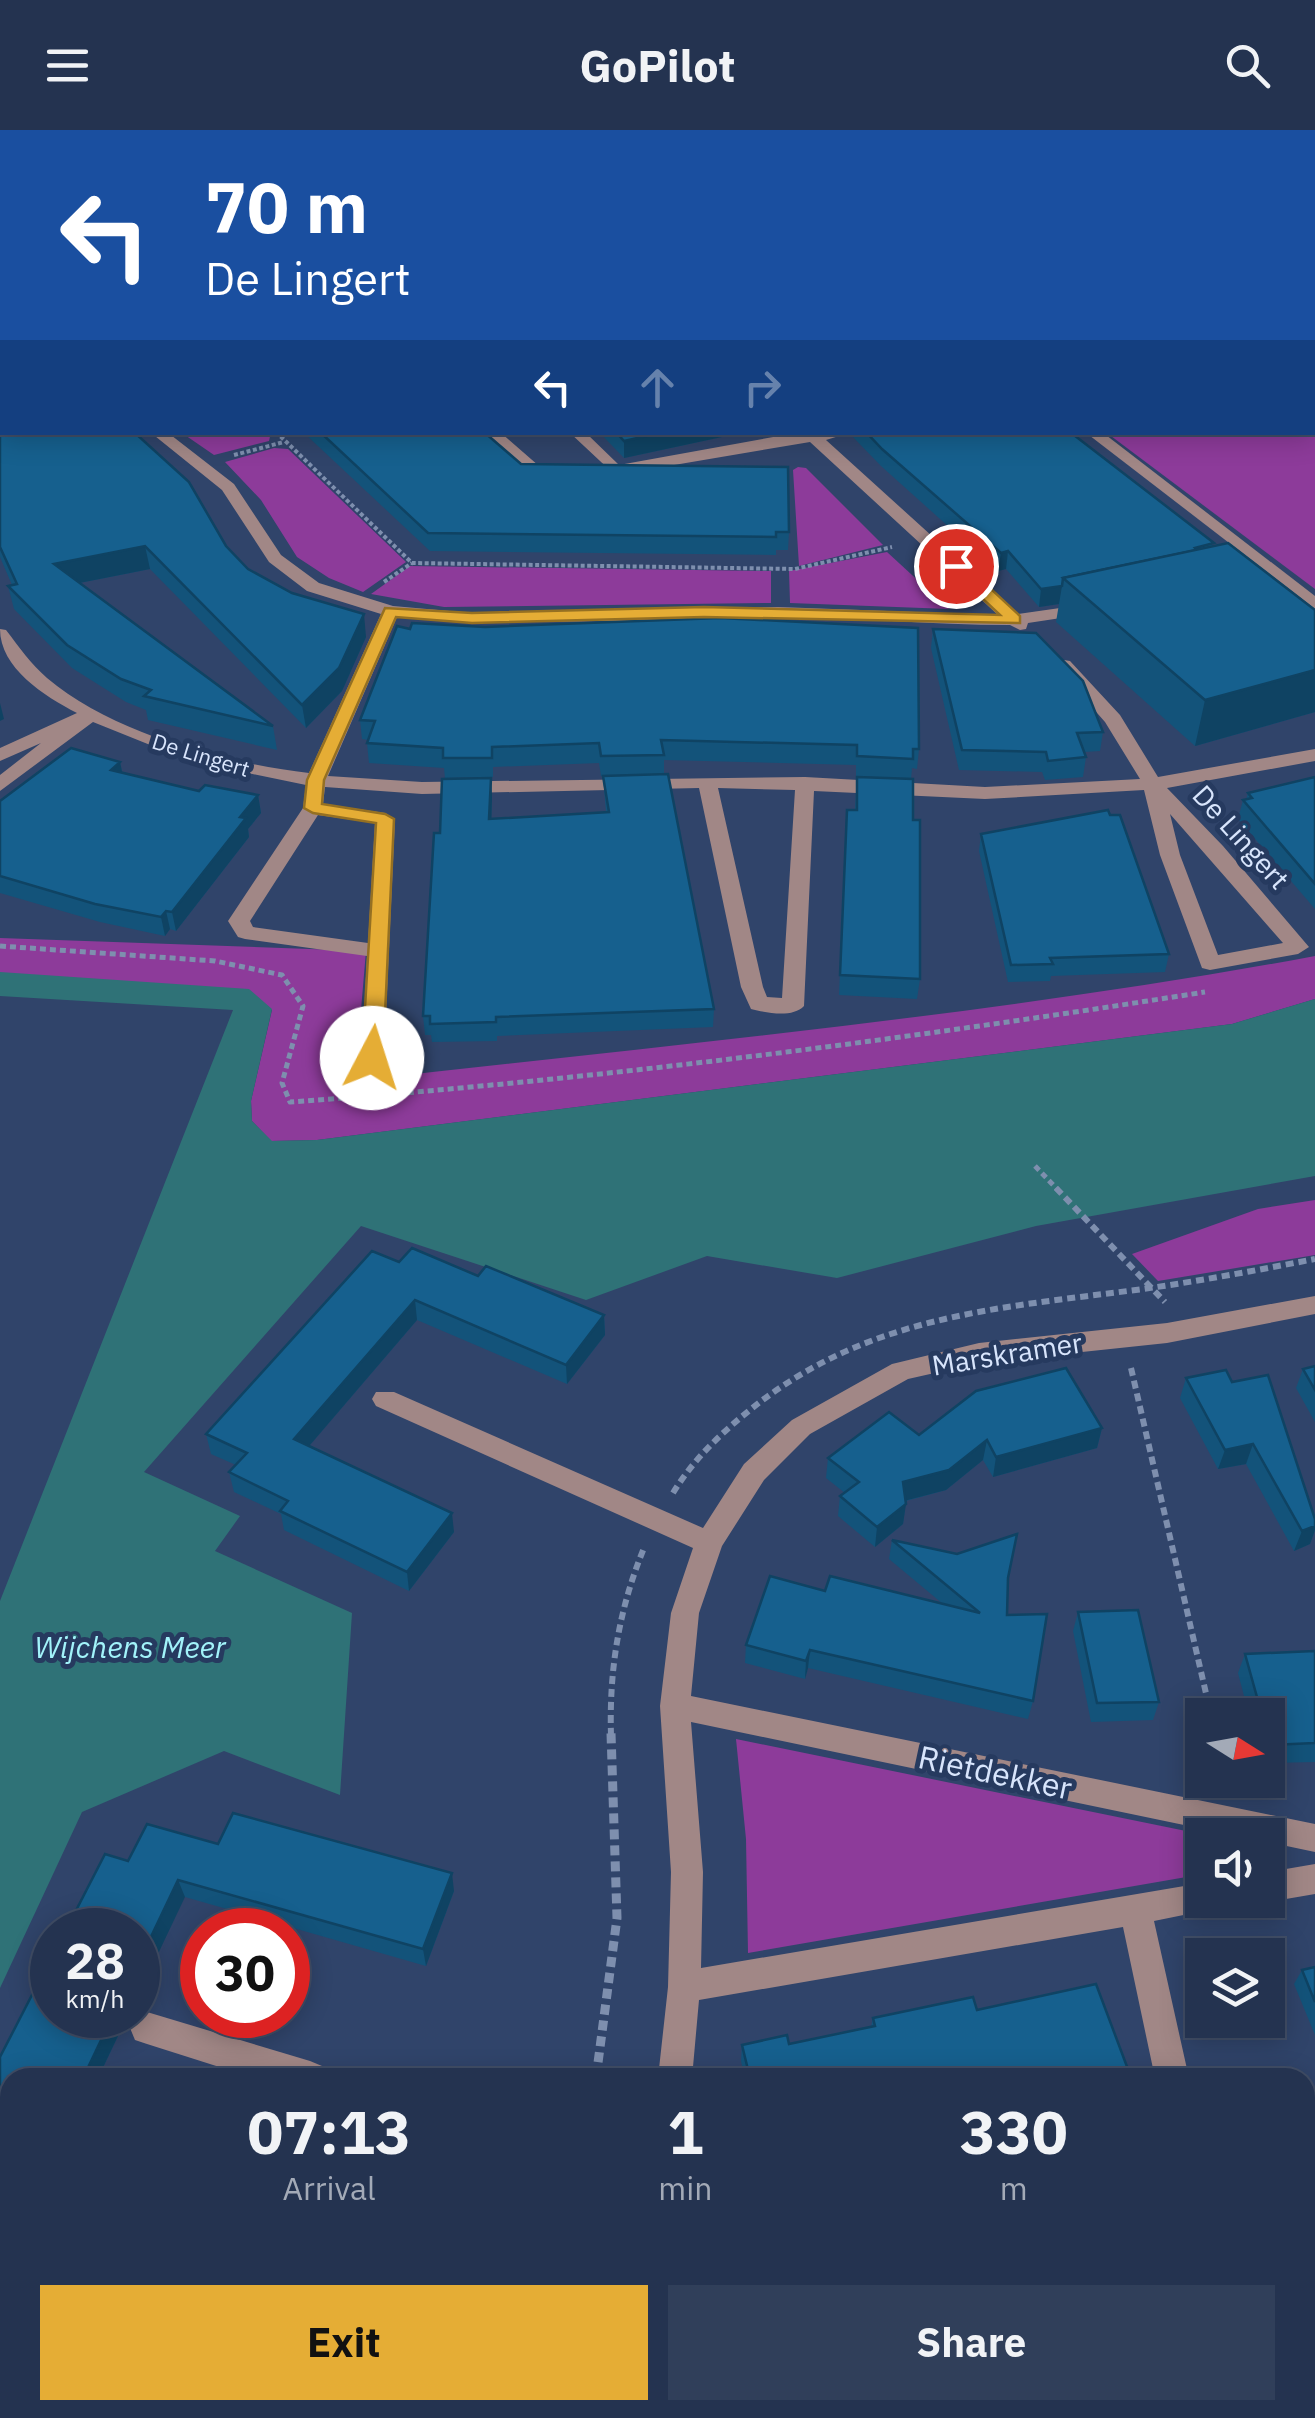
<!DOCTYPE html>
<style>
body{margin:0;font-family:"IBM Plex Sans",sans-serif;background:#303f5a;color:#f1f3f6;height:100vh;display:flex;flex-direction:column;font-size:38px;white-space:nowrap}
*{box-sizing:border-box;margin:0}
p{font-size:32px;color:#a3aab7}
.icon{flex:none;width:55px;height:55px;fill:none;stroke:currentColor;stroke-width:2;stroke-linecap:round;stroke-linejoin:round}
.map{position:relative;flex:1;overflow:hidden}
.panel{position:absolute;left:0px;top:1938px;width:1315px;height:352px;display:flex;flex-direction:column;background:#243350;border-radius:30px 30px 0 0;box-shadow:0 5px 25px #0003,0 0 0 2px #414e67}
.panel>*{flex:none}
.guide{position:absolute;left:0px;top:0px;width:1315px;height:305px;box-shadow:0 5px 25px #0003,0 0 0 2px #414e67;background:#1a4fa0;color:#fff;overflow:hidden}
.needle{width:65px;rotate:101deg}
.tools{position:absolute;left:1185px;top:1568px;display:grid;gap:20px}
.tools a{display:grid;place-items:center;width:100px;height:100px;border-radius:0px;background:#243350;box-shadow:0 5px 25px #0003,0 0 0 2px #414e67;font-size:50px}
.speed{position:absolute;left:30px;top:1778px;display:flex;gap:20px;font-size:50px;font-weight:700;text-align:center}
.speed>*{display:grid;place-content:center;width:130px;height:130px;border-radius:50%;background:#243350;box-shadow:0 5px 25px #0003,0 0 0 2px #414e67;line-height:1}
.speed small{font-size:25px;font-weight:400}
.speed .limit{border:15px solid #d22;background:#fff;color:#111}
.pin{position:absolute;display:grid;place-items:center;width:85px;height:85px;color:#fff;margin:-42px;border:5px solid #fff;border-radius:50%;box-shadow:0 2px 10px #0007}
.me{position:absolute;width:110px;margin:-55px;rotate:5deg;stroke-linejoin:round;filter:drop-shadow(0 0 8px #0008)}
.turn{display:flex;align-items:center;gap:35px;height:210px;padding:0 40px;font-size:45px}
.turn .icon{width:130px;height:130px;stroke-width:2.5}
.turn b{display:block;font-size:70px;line-height:85px}
.lanes{display:flex;align-items:center;height:95px;padding:0 40px;background:#0003;justify-content:center;gap:50px;direction:ltr}
.lanes .off{opacity:.35}
.eta{display:flex;justify-content:space-evenly;align-items:center;height:170px;text-align:center}
.eta b{font-size:60px;font-weight:800;line-height:70px}
.cta{display:flex;gap:20px;margin-top:auto;padding:20px 40px}
.cta a{flex:1;height:115px;border-radius:0px;background:#e5ad35;color:#111;font-size:40px;font-weight:800;line-height:115px;text-align:center}
.cta a+a{background:#303f5a;color:#f1f3f6}
header{display:flex;justify-content:space-between;align-items:center;height:130px;padding:0 40px;background:#243350;font-size:45px;font-weight:800}
.map>svg:first-child{display:block}
</style>
<header><svg class="icon" aria-label="menu" viewBox="0 0 24 24"><path d="M4 6h16M4 12h16M4 18h16"/></svg>GoPilot<svg class="icon" aria-label="search" viewBox="0 0 24 24"><circle cx="10" cy="10" r="6"/><path d="M15 15l6 6"/></svg></header>
<div class="map">
<svg width="1315" height="2288" viewBox="0 0 1315 2288">
<rect width="100%" height="100%" fill="#30446a"/>
<!-- green -->
<g fill="#8d3b9a">
<polygon points="1315,224 1315,459 1107,303 1312,302"/>
<polygon points="271,302 269,311 214,325 182,303"/>
<polygon points="274,318 288,319 406,432 363,462 329,448 297,427 261,370 225,332"/>
<polygon points="798,337 806,338 883,415 799,436 793,340"/>
<polygon points="887,422 949,479 790,473 789,441"/>
<polygon points="410,436 771,441 771,473 444,477 371,464"/>
<path d="M0,808L366,821L355,951C675,914 998,885 1315,826V869L1232,894L317,1010L271,1011L252,991L251,971L272,880L0,844Z"/>
<polygon points="1315,1070 1315,1125 1158,1151 1132,1124 1258,1079"/>
<polygon points="736,1609 1186,1701 1198,1745 748,1823 746,1709"/>
</g>
<!-- water -->
<polygon fill="#2f7277" points="0,842 249,859 272,879 251,971 252,991 272,1011 317,1010 1232,894 1315,869 1315,1046 1036,1096 837,1148 707,1126 586,1170 361,1096 144,1342 240,1386 215,1421 352,1483 340,1665 224,1621 82,1682 0,1858 0,1471 233,880 0,866"/>
<g fill="none" stroke-linecap="round" stroke-linejoin="round">
<!-- path-far3 -->
<g stroke="#7e8fae" stroke-width="4" stroke-dasharray="4 2.5" stroke-linecap="butt">
<polyline points="423,2 441,0"/>
<polyline points="714,2 729,0"/>
<polyline points="276,302 412,433 795,439 892,417"/>
<polyline points="234,325 284,312"/>
<polyline points="384,452 412,433"/>
</g>
<!-- path-far2 -->
<g stroke="#7e8fae" stroke-width="5" stroke-dasharray="6 4" stroke-linecap="butt">
<path d="M0,816L215,831L282,845L303,876L282,953L290,972C597,950 901,910 1205,862"/>
<polyline points="1035,1036 1058,1060"/>
</g>
<!-- path-far1 -->
<g stroke="#7e8fae" stroke-width="6" stroke-dasharray="8 5" stroke-linecap="butt">
<polyline points="1056,1058 1165,1172"/>
<polyline points="1131,1238 1211,1585"/>
<path d="M673,1363C693,1330 720,1304 750,1280C867,1185 999,1178 1143,1159C1200,1151 1258,1140 1315,1129"/>
<path d="M611,1606C609,1539 619,1479 644,1418"/>
</g>
<!-- path -->
<g stroke="#7e8fae" stroke-width="9" stroke-dasharray="10 6" stroke-linecap="butt">
<polyline points="596,1948 617,1788 611,1603"/>
<polyline points="495,2288 497,2280"/>
</g>
<!-- minor -->
<g fill="#a18786" fill-rule="evenodd">
<polygon points="1041,0 1057,0 1058,2 1043,2"/>
<rect x="0" y="23" width="2" height="8"/>
<polygon points="1312,137 1315,138 1315,147 1312,147"/>
<polygon points="1312,164 1315,164 1312,173"/>
<rect x="0" y="183" width="2" height="8"/>
<polygon points="1312,208 1315,208 1312,217"/>
<path d="M150,302H167L234,354L281,425L319,453L393,476L472,483L778,477L998,485L810,312L615,345L569,302H585L619,335L801,302H852L826,310L1018,484L1088,474L1097,479L1094,483L1028,493L1026,499L1020,500L1010,495C931,495 852,487 773,487C647,488 522,498 397,487L328,646L422,652L805,647L985,657L1140,649L1105,592L1055,535L1064,530L1070,531L1120,585L1158,647L1315,619V631L1167,658L1223,716L1309,817L1298,824L1210,840L1202,838L1160,725L1144,660L985,669L814,661L804,876C793,888 767,883 751,879L741,857L699,658L422,664L325,657L323,674L385,683L395,689L384,927L381,932H365L362,927L367,826L245,809L238,807L228,791L303,678L306,655L190,631L93,592L0,661V645L41,613L0,631V618L77,583C44,566 0,538 0,499L6,500C19,517 31,534 47,548C113,604 225,633 309,643L381,484L307,461L269,432L222,360ZM718,658L795,660L782,868L767,867L763,857ZM1170,684L1283,813L1218,825L1180,725ZM318,685L375,693L368,813L253,797L250,791Z"/>
<path d="M483,302H500L539,336H556L564,341C535,361 502,323 483,302Z"/>
<polygon points="1085,302 1102,302 1315,466 1315,479"/>
<polygon points="1315,1166 1315,1184 1167,1213 979,1233 908,1249 810,1304 764,1350 722,1416 699,1483 691,1566 1315,1694 1315,1722 1268,1712 1268,1705 1232,1705 691,1592 703,1742 701,1838 1202,1753 1202,1770 1217,1770 1213,1779 1154,1791 1189,1948 1155,1948 1123,1797 699,1870 692,1948 658,1948 668,1857 671,1742 660,1576 671,1483 693,1418 376,1276 372,1269 376,1262 394,1262 703,1398 744,1334 792,1290 892,1234 979,1213 1167,1193"/>
<polygon points="1315,1734 1315,1764 1268,1772 1263,1770 1268,1770 1268,1742"/>
<polygon points="147,1882 310,1931 322,1936 327,1948 254,1948 147,1914 135,1910 130,1898 135,1886"/>
<polygon points="566,2280 604,2280 602,2288 564,2288"/>
<polygon points="1226,2280 1264,2280 1266,2288 1228,2288"/>
</g>
</g>
<!-- wall -->
<g fill="#13537a">
<polygon points="1089,0 1315,0 1315,122 1312,120 1312,2 1094,2"/>
<rect x="0" y="93" width="2" height="78"/>
<polygon points="0,207 2,302 226,416 248,439 366,507 342,561 306,598 150,439 79,453 273,596 277,620 148,590 146,580 126,572 72,538 14,479 8,456 12,455 0,427"/>
<polygon points="303,302 484,302 521,334 789,402 788,420 776,420 776,425 430,421"/>
<polygon points="599,302 745,302 624,328"/>
<polygon points="852,302 1070,302 1213,416 1315,480 1315,582 1195,616 1056,492 1059,474 1039,477 1006,439 998,441 881,336 852,306"/>
<polygon points="933,499 1103,602 1100,621 1084,622 1086,627 1083,647 1045,650 1042,642 959,640 931,518"/>
<polygon points="360,590 919,619 917,639 912,638 911,649 856,646 856,635 664,630 664,644 714,879 713,897 497,906 497,911 432,912 431,905 425,905 423,886 440,703 492,666 491,689 606,682 603,646 601,646 599,633 493,637 493,647 445,648 444,638 369,633 367,613 368,610 362,609"/>
<polygon points="120,632 122,642 199,661 258,665 261,683 248,699 249,707 176,801 170,799 165,806 100,792 0,763 0,671"/>
<polygon points="857,647 913,690 920,849 917,869 839,865 847,680 855,680"/>
<polygon points="1315,647 1315,779 1238,689 1243,670 1246,670 1248,663"/>
<polygon points="981,704 1169,824 1165,842 1051,846 1050,851 1008,852 979,721"/>
<polygon points="399,1132 478,1146 604,1185 605,1205 567,1254 417,1190 309,1316 454,1402 409,1461 284,1400 281,1384 234,1362 229,1342 236,1335 211,1324 206,1304"/>
<polygon points="1315,1236 1315,1292 1296,1258 1303,1239"/>
<polygon points="1226,1240 1315,1389 1315,1400 1310,1414 1294,1421 1246,1334 1218,1339 1180,1268 1186,1248"/>
<polygon points="1102,1298 1097,1318 993,1347 983,1330 946,1360 906,1371 903,1394 875,1417 838,1386 840,1366 845,1363 826,1348 828,1328 919,1305"/>
<polygon points="892,1410 1008,1448 1007,1485 1033,1571 1028,1589 808,1538 805,1549 745,1533 746,1515 825,1461 943,1474 889,1429"/>
<polygon points="1078,1482 1159,1572 1153,1590 1091,1592 1073,1501"/>
<polygon points="1315,1521 1315,1632 1268,1633 1268,1585 1249,1585 1238,1543 1245,1524"/>
<polygon points="218,1714 454,1761 426,1836 185,1767 128,1731"/>
<polygon points="1315,1837 1315,1905 1294,1854 1302,1840"/>
<polygon points="977,1880 1129,1942 1126,1948 745,1948 741,1931 742,1915 789,1914 871,1897 873,1888"/>
<polygon points="128,1885 98,1948 10,1948 10,2047 0,2044 0,1927"/>
<polygon points="1032,2280 1195,2280 1197,2288 1032,2288"/>
</g>
<!-- shaded-wall -->
<g fill="#0f4363">
<polygon points="0,0 24,0 23,2 2,2 2,15 0,15"/>
<rect x="60" y="0" width="80" height="2"/>
<rect x="1097" y="0" width="13" height="2"/>
<polygon points="664,302 745,302 624,328 624,311"/>
<polygon points="145,416 150,439 59,457 54,434"/>
<polygon points="1008,421 1006,439 998,441 1001,423"/>
<polygon points="1062,456 1059,474 1039,477 1041,459"/>
<polygon points="364,484 366,507 342,561 306,598 302,575"/>
<polygon points="1315,540 1315,582 1195,616 1205,570"/>
<polygon points="0,573 4,589 0,591"/>
<polygon points="120,632 124,651 111,640"/>
<polygon points="491,648 492,666 491,707 489,689"/>
<polygon points="258,665 261,683 248,699 249,707 176,801 172,782 240,687"/>
<polygon points="166,781 170,799 165,806 161,787"/>
<polygon points="415,1170 417,1190 298,1329 294,1309"/>
<polygon points="604,1185 605,1205 567,1254 566,1235"/>
<polygon points="1102,1298 1097,1318 993,1347 996,1327"/>
<polygon points="987,1310 983,1330 946,1360 900,1372 903,1352"/>
<polygon points="1253,1314 1246,1334 1218,1339 1225,1320"/>
<polygon points="906,1374 903,1394 875,1417 877,1397"/>
<polygon points="452,1383 454,1402 409,1461 407,1442"/>
<polygon points="1315,1396 1315,1400 1310,1414 1294,1421 1302,1401"/>
<polygon points="810,1520 808,1538 805,1549 806,1531"/>
<polygon points="452,1743 454,1761 426,1836 423,1819"/>
<polygon points="178,1750 185,1767 138,1866 138,1834"/>
<polygon points="113,1885 128,1885 98,1948 83,1948"/>
<polygon points="1129,1942 1126,1948 1106,1948"/>
</g>
<!-- building -->
<g fill="#16608e" stroke="#0f4363" stroke-width="2.5">
<polygon points="1119,0 1315,0 1315,56 1313,56 1313,69 1315,69 1315,104 1312,102 1312,2 1124,2"/>
<polygon points="0,93 2,93 2,135 0,150"/>
<polygon points="0,207 2,210 2,302 134,302 189,352 226,416 248,439 292,463 364,484 339,538 302,575 145,416 54,434 273,596 144,566 151,560 121,549 67,515 8,456 17,454 0,417"/>
<polygon points="320,302 484,302 521,334 788,337 789,402 776,402 776,407 428,403"/>
<polygon points="616,302 664,302 624,311"/>
<polygon points="866,302 1070,302 1214,413 1195,418 1197,420 1063,448 1062,456 1041,459 1008,421 1001,423 882,319"/>
<polygon points="1228,413 1315,480 1315,540 1205,570 1063,448"/>
<polygon points="720,488 918,498 919,619 913,619 913,629 857,626 857,615 661,610 664,625 601,626 599,613 492,617 492,628 443,628 443,618 367,613 375,591 360,590 397,496 410,499 412,493 485,497"/>
<polygon points="933,499 1036,503 1083,551 1103,602 1077,603 1086,627 1048,631 1046,622 962,620"/>
<polygon points="71,618 120,632 111,640 199,661 205,655 258,665 240,687 246,688 172,782 166,781 161,787 95,774 0,746 0,671"/>
<polygon points="668,644 714,879 496,887 496,892 430,894 430,886 423,886 434,703 440,703 442,649 491,648 489,689 609,682 603,646"/>
<polygon points="857,647 913,649 913,690 920,690 920,849 840,845 847,680 857,680"/>
<polygon points="1315,647 1315,754 1243,670 1252,668 1248,663"/>
<polygon points="1108,680 1110,685 1120,685 1169,824 1050,828 1053,834 1011,835 981,704"/>
<polygon points="412,1118 478,1146 486,1136 604,1185 566,1235 415,1170 294,1309 452,1383 407,1442 280,1381 288,1371 229,1342 247,1323 206,1304 372,1121 399,1132"/>
<polygon points="1315,1236 1315,1260 1303,1239"/>
<polygon points="1066,1238 1102,1298 996,1327 987,1310 949,1340 903,1352 906,1374 877,1397 840,1366 859,1352 828,1328 889,1282 919,1305 976,1261"/>
<polygon points="1226,1240 1232,1252 1268,1245 1315,1389 1315,1396 1302,1401 1253,1314 1225,1320 1186,1248"/>
<polygon points="1017,1404 1008,1448 1007,1485 1047,1484 1033,1571 810,1520 806,1531 746,1515 770,1446 825,1461 830,1446 980,1483 892,1410 957,1424"/>
<polygon points="1138,1480 1159,1572 1097,1573 1078,1482"/>
<polygon points="1315,1521 1315,1613 1270,1615 1268,1605 1268,1585 1262,1585 1245,1524"/>
<polygon points="233,1683 452,1743 423,1819 178,1750 138,1834 138,1800 66,1800 105,1724 128,1731 147,1694 218,1714"/>
<polygon points="52,1826 52,1885 113,1885 83,1948 10,1948 10,2034 0,2031 0,1984 2,1980 0,1979 0,1927"/>
<polygon points="1315,1837 1315,1872 1302,1840"/>
<polygon points="1096,1854 1129,1942 1106,1948 750,1948 742,1915 787,1905 789,1914 875,1896 873,1888 973,1867 977,1880"/>
<polygon points="698,2280 807,2280 804,2288 695,2288"/>
<polygon points="1039,2280 1195,2280 1197,2288 1040,2288"/>
</g>
<!-- route -->
<polygon fill="#e5ad35" stroke="#957022" stroke-width="2.5" points="951,432 962,432 1020,486 1020,493 704,487 472,493 396,487 324,650 322,674 385,684 394,689 383,928 372,934 365,932 362,928 376,693 313,683 304,678 307,650 385,478 472,483 704,477 1000,485 951,439"/>
<g text-anchor="middle" stroke-width="10" stroke-linejoin="round" paint-order="stroke">
<!-- far-street labels -->
<g font-size="22" fill="#d8e5fc" stroke="#263a5f">
<text transform="translate(201 625) rotate(17)" y="8">De Lingert</text>
</g>
<!-- street labels -->
<g font-size="28" fill="#d8e5fc" stroke="#263a5f">
<text transform="translate(1241 707) rotate(48)" y="10">De Lingert</text>
<text transform="translate(1007 1224) rotate(-9)" y="10">Marskramer</text>
</g>
<!-- water labels -->
<g font-size="30" font-style="italic" fill="#a2f3fa" stroke="#263a5f">
<text x="130" y="1528">Wijchens Meer</text>
</g>
<!-- near-street labels -->
<g font-size="32" fill="#d8e5fc" stroke="#263a5f">
<text transform="translate(995 1643) rotate(12)" y="11">Rietdekker</text>
</g>
</g>
</svg>
<div class="tools">
<a><svg class="needle" viewBox="-14 -14 28 28"><path d="M0-13l5 13h-10z" fill="#e53935"/><path d="M0 13l5-13h-10z" fill="#a3aab7"/></svg></a>
<a><svg class="icon" aria-label="sound" viewBox="0 0 24 24"><path d="M4 9h4l5-4v14l-5-4H4zM17 9q2 3 0 6"/></svg></a>
<a><svg class="icon" aria-label="layers" viewBox="0 0 24 24"><path d="M12 4l9 5-9 5-9-5zM3 14l9 5 9-5"/></svg></a>
</div>
<div class="speed"><div>28<small>km/h</small></div><div class="limit">30</div></div>
<div class="pin" style="left:956px;top:436px;background:#d93025"><svg class="icon" aria-label="arrive" viewBox="0 0 24 24"><path d="M6 21V4h12l-3 4 3 4H6"/></svg></div>
<svg class="me" style="left:372px;top:928px" viewBox="-20 -20 40 40"><circle r="19" fill="#fff"/><path d="M0-13L10 11 0 6-10 11z" fill="#e5ad35"/></svg>
<div class="guide">
<div class="turn"><svg class="icon" aria-label="left" viewBox="0 0 24 24"><path d="M17 20v-9H6M10 6l-5 5 5 5"/></svg><div><b>70 m</b>De Lingert</div></div>
<div class="lanes"><svg class="icon" aria-label="left" viewBox="0 0 24 24"><path d="M17 20v-9H6M10 6l-5 5 5 5"/></svg><svg class="icon off" aria-label="ahead" viewBox="0 0 24 24"><path d="M12 20V5M6 11l6-6 6 6"/></svg><svg class="icon off" aria-label="right" viewBox="0 0 24 24"><path d="M7 20v-9h11M14 6l5 5-5 5"/></svg></div>
</div>
<section class="panel">
<div class="eta">
<div><b>07:13</b><p>Arrival</p></div>
<div><b>1</b><p>min</p></div>
<div><b>330</b><p>m</p></div>
</div>
<div class="cta"><a>Exit</a><a>Share</a></div>
</section>
</div>
